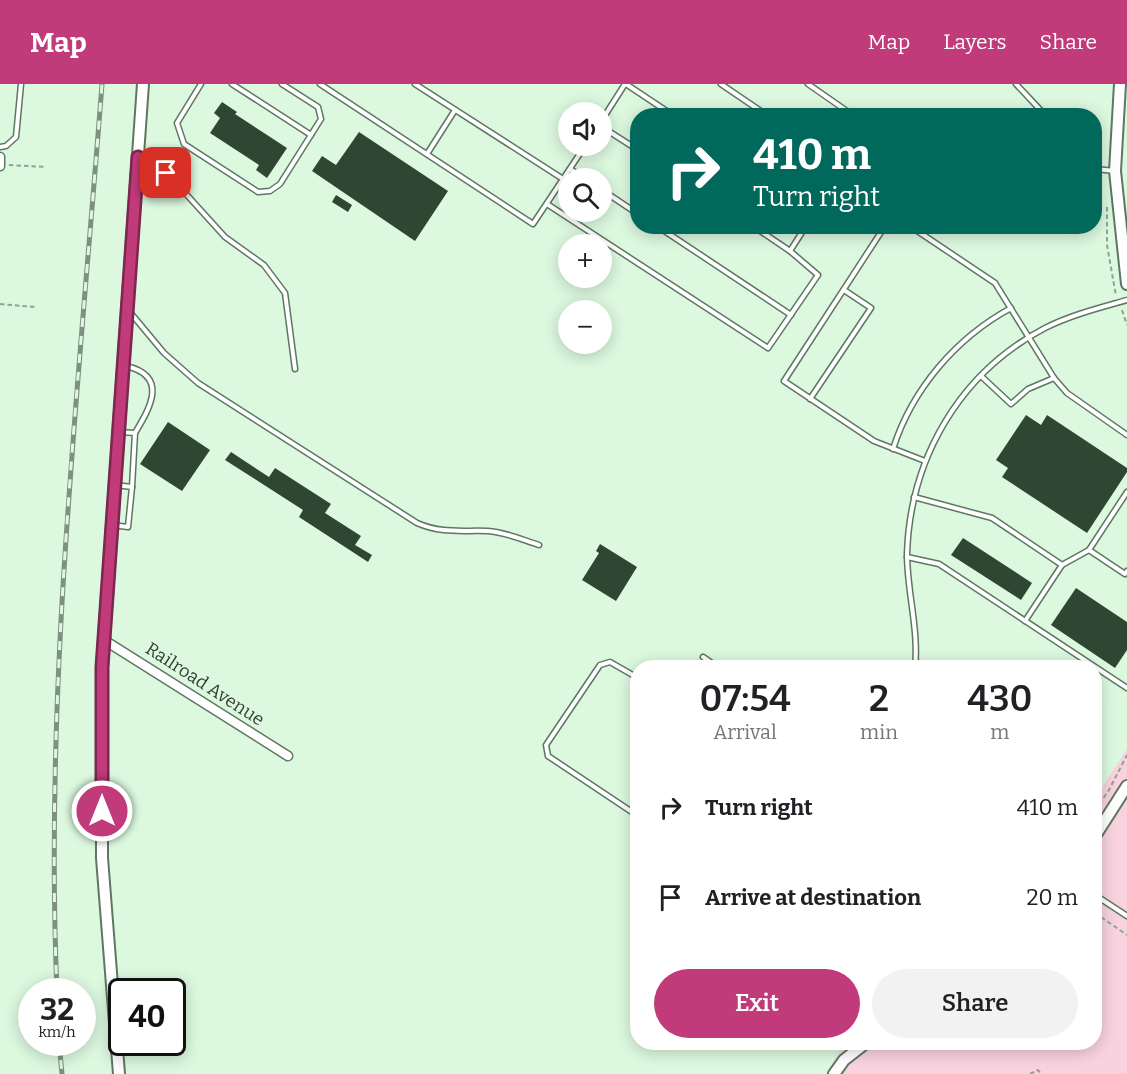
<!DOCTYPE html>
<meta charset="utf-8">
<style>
body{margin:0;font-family:Bitter,serif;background:#f2f2f2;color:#202124;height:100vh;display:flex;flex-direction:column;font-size:22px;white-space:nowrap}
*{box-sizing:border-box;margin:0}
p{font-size:20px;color:#757577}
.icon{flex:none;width:33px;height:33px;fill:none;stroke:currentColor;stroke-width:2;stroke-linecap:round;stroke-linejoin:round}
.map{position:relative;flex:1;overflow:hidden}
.details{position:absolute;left:630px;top:576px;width:472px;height:390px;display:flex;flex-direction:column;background:#fff;border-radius:24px;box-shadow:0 3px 15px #0003}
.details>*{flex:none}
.top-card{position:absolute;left:630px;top:24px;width:472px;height:126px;border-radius:24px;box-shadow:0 3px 15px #0003;background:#00695c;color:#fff;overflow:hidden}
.controls{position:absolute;left:558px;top:18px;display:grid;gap:12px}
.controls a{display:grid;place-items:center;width:54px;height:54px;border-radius:50%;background:#fff;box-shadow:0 3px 15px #0003;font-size:30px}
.speed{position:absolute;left:18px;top:894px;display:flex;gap:12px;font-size:30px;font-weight:700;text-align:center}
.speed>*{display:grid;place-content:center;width:78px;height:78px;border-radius:50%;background:#fff;box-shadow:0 3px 15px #0003;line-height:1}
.speed small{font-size:15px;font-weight:400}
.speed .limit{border:3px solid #111;border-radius:9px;background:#fff;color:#111}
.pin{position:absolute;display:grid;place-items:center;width:51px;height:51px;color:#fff;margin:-26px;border-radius:12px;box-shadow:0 3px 9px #0006}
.me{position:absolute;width:66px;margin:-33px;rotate:0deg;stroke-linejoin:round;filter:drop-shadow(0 0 4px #0008)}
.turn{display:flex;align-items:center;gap:21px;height:126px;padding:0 24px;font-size:27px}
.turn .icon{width:78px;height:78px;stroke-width:2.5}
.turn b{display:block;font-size:42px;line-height:51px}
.eta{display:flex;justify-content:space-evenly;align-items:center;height:102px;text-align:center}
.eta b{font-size:36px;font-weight:600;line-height:42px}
.button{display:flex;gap:12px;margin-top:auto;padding:12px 24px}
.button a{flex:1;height:69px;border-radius:36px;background:#c13a79;color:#fff;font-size:24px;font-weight:600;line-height:69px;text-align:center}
.button a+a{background:#f2f2f2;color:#202124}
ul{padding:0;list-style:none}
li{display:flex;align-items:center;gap:18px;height:90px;padding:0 24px}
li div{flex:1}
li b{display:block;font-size:22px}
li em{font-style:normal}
header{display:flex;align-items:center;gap:36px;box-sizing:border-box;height:84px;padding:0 30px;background:#c13a79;color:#fff}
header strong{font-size:28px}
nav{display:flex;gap:33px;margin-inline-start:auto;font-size:21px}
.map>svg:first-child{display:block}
</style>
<header>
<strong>Map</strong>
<nav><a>Map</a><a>Layers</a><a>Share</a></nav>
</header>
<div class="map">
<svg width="1127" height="990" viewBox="0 0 1127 990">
<rect width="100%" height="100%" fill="#dcf8df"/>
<!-- green -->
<polygon fill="#f8d2df" points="1127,665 1127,990 826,990 845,959 1095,958 1095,714"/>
<!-- building -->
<g fill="#2f4633">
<polygon points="222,18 237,28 235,30 287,64 267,94 256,86 259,81 210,49 220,34 214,29"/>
<polygon points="359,48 448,107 415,157 312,87 322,72 336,81"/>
<polygon points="336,111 352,121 348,128 332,118"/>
<polygon points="1026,331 1041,341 1047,331 1127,384 1127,388 1087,449 1002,393 1008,384 996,376"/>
<polygon points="168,338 210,366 182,407 140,380"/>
<polygon points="231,368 269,393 275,384 331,420 325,429 361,452 355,461 372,471 368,478 299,433 303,426 225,376"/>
<polygon points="963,454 1032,499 1021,516 951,471"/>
<polygon points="600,460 637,483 616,517 582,496 599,469 596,467"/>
<polygon points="1076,504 1127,538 1127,566 1115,584 1051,541"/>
</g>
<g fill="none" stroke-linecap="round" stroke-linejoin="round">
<!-- service casing -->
<g stroke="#5e7762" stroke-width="7">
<g id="service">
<polyline points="201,0 177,39 184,60 258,108 270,107 280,100 321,35 318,23 282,0"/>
<polyline points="232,0 311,51"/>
<polyline points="320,0 533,140 585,62"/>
<polyline points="415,0 563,95"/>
<polyline points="626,0 674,32"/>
<polyline points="721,0 768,32"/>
<polyline points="808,0 854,32"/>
<polyline points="1016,0 1046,32"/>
<polyline points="602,36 625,0"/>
<polyline points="602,43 638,66"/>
<polyline points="0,63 6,62 16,53 21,0"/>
<polyline points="427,70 455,26"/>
<polyline points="141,75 167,89 225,153 264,181 285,209 295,285"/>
<polyline points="570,85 584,94"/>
<polyline points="1095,85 1115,87"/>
<polyline points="602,106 638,130"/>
<polyline points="547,120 768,264 818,191 790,167 806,142"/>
<polyline points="657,142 791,231"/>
<polyline points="753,142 790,167"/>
<polyline points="885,142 784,297 874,357 925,377"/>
<polyline points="910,142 995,199 1054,294 1067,309 1127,351"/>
<path d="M129,227L164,269L198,299L417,439C442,450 462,446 488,447C505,448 523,456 539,461"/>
<path d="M126,282C169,292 150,324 135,349"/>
<polyline points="981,292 1011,320 1028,305 1054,294"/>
<polyline points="810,315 871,224 844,206"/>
<polyline points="120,348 135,349 132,403"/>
<path d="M893,365C912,305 956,254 1011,224"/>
<polyline points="914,413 992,434 1062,481 1025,537"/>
<polyline points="112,441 128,443 132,403 115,401"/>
<polyline points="1089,466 1125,490 1127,487"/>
<polyline points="907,473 939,480 1127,604"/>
<polyline points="1062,481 1089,466 1127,408"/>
<polyline points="703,573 719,584"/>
<path d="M915,584C919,545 907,508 907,470C910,375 959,289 1045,244C1071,231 1099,224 1127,216"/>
<polyline points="638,594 610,578 600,581 546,661 548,672 638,732"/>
<polyline points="1095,811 1127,832"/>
</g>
</g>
<!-- minor casing -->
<g stroke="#5e7762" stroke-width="11">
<g id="minor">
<polyline points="0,73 0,82"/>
<polyline points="104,556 288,672"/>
</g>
</g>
<!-- tertiary casing -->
<g stroke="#5e7762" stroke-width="14">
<g id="tertiary">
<polyline points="1120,0 1115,87 1127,200"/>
<polyline points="1095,752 1127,702"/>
<polyline points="119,990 102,774 102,583 143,0"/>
<polyline points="834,990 844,976 867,958"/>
</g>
</g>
<!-- path -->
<g stroke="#8fa391" stroke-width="2" stroke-dasharray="4.5 3" stroke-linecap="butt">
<polyline points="9,81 46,83"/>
<polyline points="1107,123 1107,161 1116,212"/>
<polyline points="0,220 35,223"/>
<polyline points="1122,226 1127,241"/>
<polyline points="1095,726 1109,706 1127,671"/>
<polyline points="1095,829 1127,851"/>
<polyline points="842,964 845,958"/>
<polyline points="1030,990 1038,986 1041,990"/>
</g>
<!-- service -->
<use href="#service" stroke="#fff" stroke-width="4"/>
<!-- minor -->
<use href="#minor" stroke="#fff" stroke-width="8"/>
<!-- tertiary -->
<use href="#tertiary" stroke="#fff" stroke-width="10"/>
<!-- rail casing -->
<g stroke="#7e9080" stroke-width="5">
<g id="rail">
<path d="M57,908C44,605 79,302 102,0"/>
<polyline points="59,958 62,990"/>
</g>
</g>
<!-- rail -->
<use href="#rail" stroke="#dcf8df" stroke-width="3" stroke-dasharray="9" stroke-linecap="butt"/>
</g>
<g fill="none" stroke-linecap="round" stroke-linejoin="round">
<!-- route casing -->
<g stroke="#7d264f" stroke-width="15">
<polyline id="route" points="102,727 102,583 138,73 166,89"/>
</g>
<!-- route -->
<use href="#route" stroke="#c13a79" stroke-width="10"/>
</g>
<g text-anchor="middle" stroke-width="6" stroke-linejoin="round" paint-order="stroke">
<!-- street labels -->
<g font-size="18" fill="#333e34" stroke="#dcf8df">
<text transform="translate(205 600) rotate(33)" y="6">Railroad Avenue</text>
</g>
</g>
</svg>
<div class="controls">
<a><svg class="icon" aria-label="sound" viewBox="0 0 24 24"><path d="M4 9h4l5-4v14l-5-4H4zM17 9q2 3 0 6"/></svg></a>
<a><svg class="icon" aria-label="search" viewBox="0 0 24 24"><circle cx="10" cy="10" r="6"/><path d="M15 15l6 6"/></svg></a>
<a>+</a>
<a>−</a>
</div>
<div class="speed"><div>32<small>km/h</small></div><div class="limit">40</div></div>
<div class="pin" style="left:166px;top:89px;background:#d93025"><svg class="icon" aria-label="arrive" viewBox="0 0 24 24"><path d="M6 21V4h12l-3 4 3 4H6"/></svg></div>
<svg class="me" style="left:102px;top:727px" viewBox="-20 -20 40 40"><circle r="17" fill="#c13a79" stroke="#fff" stroke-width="3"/><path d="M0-11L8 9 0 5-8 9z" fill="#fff"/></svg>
<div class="top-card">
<div class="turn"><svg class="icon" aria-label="right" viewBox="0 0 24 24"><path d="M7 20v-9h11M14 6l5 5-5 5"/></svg><div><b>410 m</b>Turn right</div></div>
</div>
<section class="details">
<div class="eta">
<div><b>07:54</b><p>Arrival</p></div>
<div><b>2</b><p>min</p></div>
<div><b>430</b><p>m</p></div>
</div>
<ul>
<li><svg class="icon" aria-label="right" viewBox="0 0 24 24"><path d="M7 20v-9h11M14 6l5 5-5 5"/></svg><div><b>Turn right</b></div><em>410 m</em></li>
<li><svg class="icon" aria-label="arrive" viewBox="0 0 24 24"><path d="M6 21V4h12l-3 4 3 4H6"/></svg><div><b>Arrive at destination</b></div><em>20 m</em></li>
</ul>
<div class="button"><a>Exit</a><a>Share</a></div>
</section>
</div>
